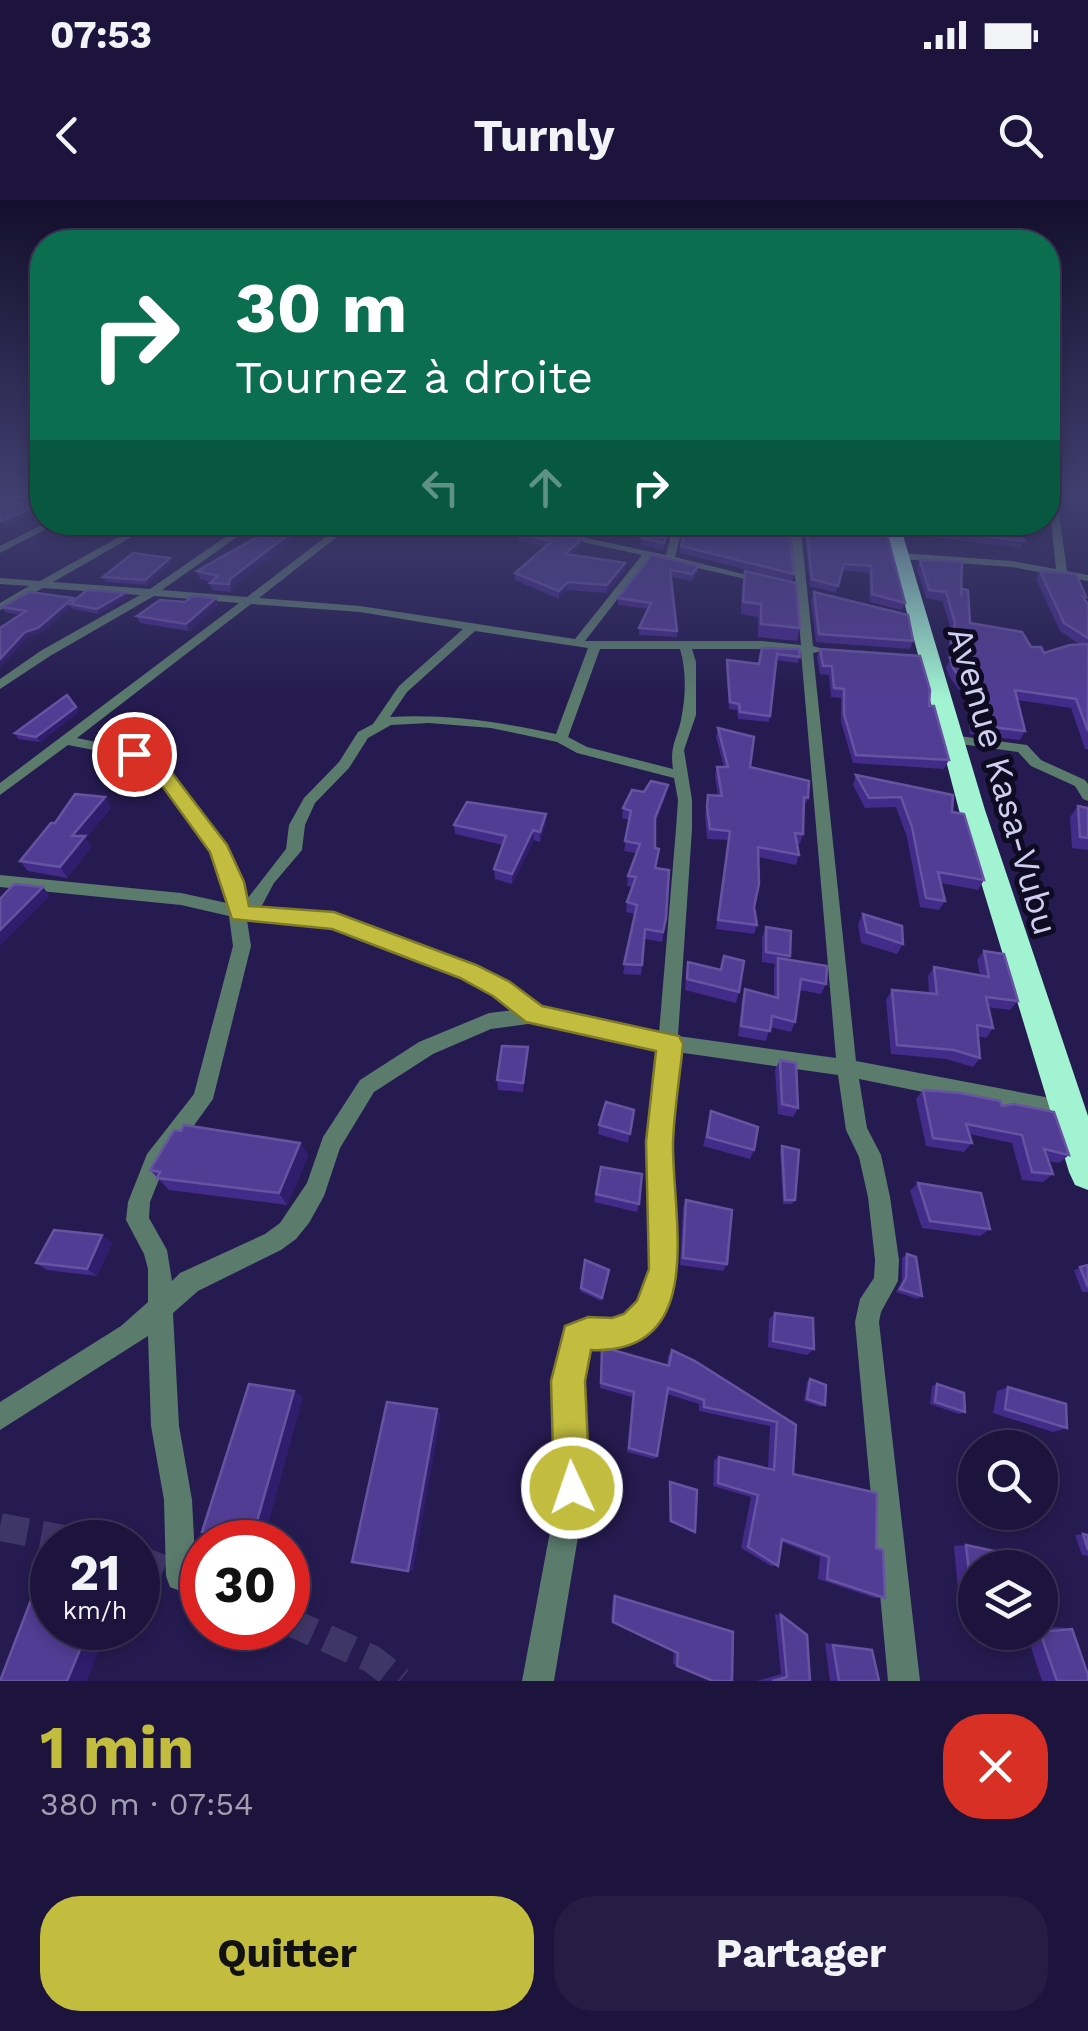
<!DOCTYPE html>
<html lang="fr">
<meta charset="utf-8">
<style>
body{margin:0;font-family:"Work Sans",sans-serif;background:#251d43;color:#f1f3f6;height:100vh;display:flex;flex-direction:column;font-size:38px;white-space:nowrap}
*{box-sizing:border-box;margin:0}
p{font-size:32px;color:#a09eaf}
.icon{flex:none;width:55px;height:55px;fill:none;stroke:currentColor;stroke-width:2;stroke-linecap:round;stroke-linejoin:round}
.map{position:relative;height:1481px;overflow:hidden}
.sheet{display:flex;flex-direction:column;background:#1c143c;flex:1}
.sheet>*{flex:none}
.hud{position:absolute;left:30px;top:30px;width:1030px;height:305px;border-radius:40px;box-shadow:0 5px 15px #0003,0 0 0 2px #3a3356;background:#0b6e4f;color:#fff;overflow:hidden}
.tools{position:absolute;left:958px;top:1230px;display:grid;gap:20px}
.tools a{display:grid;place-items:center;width:100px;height:100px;border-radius:50%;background:#1c143c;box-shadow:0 5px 15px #0003,0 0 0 2px #3a3356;font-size:50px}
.speed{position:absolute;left:30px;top:1320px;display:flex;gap:20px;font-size:50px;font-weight:700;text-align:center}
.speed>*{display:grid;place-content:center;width:130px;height:130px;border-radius:50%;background:#1c143c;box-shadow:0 5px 15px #0003,0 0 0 2px #3a3356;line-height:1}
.speed small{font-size:25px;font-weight:400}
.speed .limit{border:15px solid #d22;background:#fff;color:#111}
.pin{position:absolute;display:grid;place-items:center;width:85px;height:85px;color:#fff;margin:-42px;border:5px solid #fff;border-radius:50%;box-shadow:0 2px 10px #0007}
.me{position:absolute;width:110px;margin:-55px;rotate:357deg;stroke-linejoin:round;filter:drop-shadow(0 0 8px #0008)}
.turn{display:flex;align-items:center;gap:35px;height:210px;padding:0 40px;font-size:45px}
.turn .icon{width:130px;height:130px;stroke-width:2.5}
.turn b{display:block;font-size:70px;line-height:85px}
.lanes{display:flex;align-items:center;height:95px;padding:0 40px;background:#0003;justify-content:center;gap:50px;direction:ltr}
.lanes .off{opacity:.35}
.round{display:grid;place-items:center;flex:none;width:105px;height:105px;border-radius:40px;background:#251d43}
.overview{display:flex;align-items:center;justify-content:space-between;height:170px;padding:0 40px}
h1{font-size:60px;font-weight:700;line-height:75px;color:#c3bd3f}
.action{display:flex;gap:20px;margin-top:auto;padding:20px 40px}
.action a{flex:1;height:115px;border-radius:40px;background:#c3bd3f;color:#111;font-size:40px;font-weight:700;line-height:115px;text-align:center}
.action a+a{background:#251d43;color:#f1f3f6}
.status{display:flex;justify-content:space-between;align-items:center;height:70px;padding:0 50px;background:#1c143c;direction:ltr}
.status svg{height:28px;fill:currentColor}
header{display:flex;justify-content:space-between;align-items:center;height:130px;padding:0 40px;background:#1c143c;font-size:45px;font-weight:700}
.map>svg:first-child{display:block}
</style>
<div class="status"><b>07:53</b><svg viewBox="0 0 49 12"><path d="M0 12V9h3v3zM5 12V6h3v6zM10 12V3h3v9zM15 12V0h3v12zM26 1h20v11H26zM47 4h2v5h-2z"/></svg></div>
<header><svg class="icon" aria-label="back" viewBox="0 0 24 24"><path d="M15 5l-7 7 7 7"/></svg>Turnly<svg class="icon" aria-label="search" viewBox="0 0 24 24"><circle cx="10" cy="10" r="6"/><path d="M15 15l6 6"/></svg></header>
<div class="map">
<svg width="1088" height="1481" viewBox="0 0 1088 1481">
<rect width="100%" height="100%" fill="#251b50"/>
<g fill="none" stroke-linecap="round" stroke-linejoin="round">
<!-- street-tunnel -->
<g stroke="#3f3668" stroke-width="28" stroke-dasharray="28 14" stroke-linecap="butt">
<polyline points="0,1327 80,1342"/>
<polyline points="138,1359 202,1385"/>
<polyline points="288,1421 372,1459 400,1481"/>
</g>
<!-- street -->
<g fill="#5b7b6d" fill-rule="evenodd">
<polygon points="8,292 18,292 0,302 0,296"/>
<polygon points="1048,292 1056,292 1067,371 1088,375 1088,381 1012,367 902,359 897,356 902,353 1012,361 1056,369"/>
<polygon points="48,322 60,322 0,353 0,346"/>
<path d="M146,322H158L53,382L150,389L247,322H258L162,390L247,397L345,322H356L259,398L360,406L575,439L642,355L491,322H511L666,355L674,322H684L675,357L767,380V384L650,357L585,441H761L801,445L790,322H800L813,446L826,450L813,453L856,861L1066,901L1073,904L1076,911L1073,918L1066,921L859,879L867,928L881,955L890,997L899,1060L898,1081L881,1112L879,1122L920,1481H888L855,1122L860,1099L874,1078L875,1060L868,997L859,957L846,930L838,875L677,852C675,888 670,925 670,961C672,1018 699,1119 626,1143C614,1147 600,1146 588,1147L582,1161L586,1289L554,1481H522L558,1289L556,1161L571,1126C590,1118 615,1127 631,1114C670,1082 648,1001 649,957C649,921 655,885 658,849L535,823L491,829L433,854L374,892L340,948L324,996L309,1023L296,1039L281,1050L198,1091L173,1113L179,1226L192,1300L196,1376L192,1387L181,1391L170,1387L166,1376L164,1300L151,1226L148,1136L0,1230V1202L121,1126L148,1102V1069L144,1054L126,1020L128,1002L147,954L194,894L233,746L229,716L181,705L0,687V675L181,693L227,703L225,683L212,651L152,568L130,557L68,545L0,595V583L239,403L154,396L50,456L0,489V479L42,450L140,395L43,388L0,410V403L29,386L0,384V378L40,381ZM251,404L360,412L463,429L399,486L373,524L358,532L339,562L304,598L289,625L286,649L244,703L241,683L227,650L162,562L139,551L77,538ZM475,431L588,448L556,534C500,522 447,514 390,517L407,492ZM600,449H680C686,468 686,494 682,514C679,537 669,544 673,569L587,547L568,537ZM692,449H761L801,452L836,858L678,836L692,629V600L684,550L696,515V462ZM429,523L491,528L557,542L577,553L674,578L678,600L676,629L659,833L540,808L508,784L474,767L334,714L260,709L274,683L302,650L305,625L315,603L349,568L368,538L391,525ZM247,720L332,726L462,777L494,794L514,810L489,813L419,842L360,880L323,937L307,983L280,1023L265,1034L180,1073L172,1081L167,1050L149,1018L150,1002L164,967L213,899L251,746Z"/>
<polygon points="951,535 1027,545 1041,560 1085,580 1088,584 1088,601 1083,599 1075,586 1031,566 1018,552 946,542 944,539"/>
</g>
<!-- highway -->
<polygon fill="#a1f3d2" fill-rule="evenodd" points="883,322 899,322 985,610 1088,916 1088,990 1075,985 1069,972 959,610"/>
</g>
<!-- wall -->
<g fill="#432b89">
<polygon points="272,322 257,333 250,332 248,325"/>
<polygon points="671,322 663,350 640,345 644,331 608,324 594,335 534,323"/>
<polygon points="804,322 881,322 905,403 902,410 870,402 869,373 842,370 836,393 810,386"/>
<polygon points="902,322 1011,322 1024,341 1021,348 925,336 905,328"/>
<polygon points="298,327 300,334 232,387 231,392 212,390 210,383 211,382 200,379 197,371"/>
<polygon points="519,334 582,346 572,355 625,363 624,371 607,393 567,390 559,399 515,380 515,373 545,347 519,341"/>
<polygon points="681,346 794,374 792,381 680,353"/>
<polygon points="652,355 698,366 697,372 691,381 671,377 677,431 677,437 639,435 639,428 648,409 618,405 618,398"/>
<polygon points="170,358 172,363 147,385 106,382 103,377"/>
<polygon points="920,360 961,393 970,423 1044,453 1079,444 1060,431 1036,379 1040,371 1086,397 1085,399 1088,404 1088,549 1085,549 1071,508 1017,500 1025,531 1020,540 970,534 968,516 972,508 965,499 963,485 959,490 949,476 946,467 951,459 947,451 952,432 942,401 926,398 917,368"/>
<polygon points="745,371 800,428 797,441 758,437 758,417 741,414 742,384"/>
<polygon points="814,392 913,441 910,449 816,442 811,400"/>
<polygon points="73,398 74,401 127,398 99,414 73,409 71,407 41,433 28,437 0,467 0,428 21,415 5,412 2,407"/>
<polygon points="218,405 189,431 140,423 137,416"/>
<polygon points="762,448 800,457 798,463 776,460 769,522 738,519 737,510 729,509 726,466 727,460 759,464"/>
<polygon points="820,449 929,506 949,560 944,569 853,563 841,522 841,498 831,497 829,475 820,474 817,457"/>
<polygon points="79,512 40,542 18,539 15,533"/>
<polygon points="718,528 750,567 808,598 804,607 803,634 800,644 797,643 799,655 796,665 758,657 754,707 757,725 754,734 716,729 728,640 707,639 705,616 708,595 718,596 715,576 717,567 724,567 716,537"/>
<polygon points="856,575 952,612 984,680 978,690 941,683 945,701 939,710 920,707 907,637 896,607 865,608 853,585"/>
<polygon points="666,595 655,624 656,668 666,718 662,742 645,739 641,775 623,774 635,714 626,712 627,702 633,687 627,686 628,676 636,653 624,651 629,620 622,618 623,608"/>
<polygon points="1078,606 1088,608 1088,650 1072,648 1070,617"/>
<polygon points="111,608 86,638 91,647 67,678 28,671 20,661 55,623"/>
<polygon points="546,623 540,642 534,640 512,684 495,679 494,669 503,645 455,634 454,625"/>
<polygon points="863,714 903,744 897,754 861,743 858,724"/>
<polygon points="766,727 790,756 789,760 826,784 821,794 800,790 795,822 791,832 770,827 766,841 738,836 742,800 745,789 774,797 774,768 775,764 762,762 762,738"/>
<polygon points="984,751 1018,801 1010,810 988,807 993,828 986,838 978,836 980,858 973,867 946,859 891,854 886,800 892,790 929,793 928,776 934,767 980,775 977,760"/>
<polygon points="688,762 739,792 736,803 685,790"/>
<polygon points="528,847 528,857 523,892 498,890 497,880"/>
<polygon points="780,860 798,908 793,917 778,914 775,870"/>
<polygon points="923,890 1002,906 1069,955 1059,963 1048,961 1053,974 1043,982 1022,980 1012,943 969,934 972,943 964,952 926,946 916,899"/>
<polygon points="634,910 628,943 598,934 599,925"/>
<polygon points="711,911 754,950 750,959 703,946"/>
<polygon points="181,931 300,943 308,956 287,1005 169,990 150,970"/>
<polygon points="782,946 795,1000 792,1004 783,1004 780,951"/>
<polygon points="601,967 639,1004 637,1012 594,1002"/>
<polygon points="918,983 990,1029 980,1036 922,1028 910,991"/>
<polygon points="686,1000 727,1064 723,1071 680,1065 683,1008"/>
<polygon points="102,1035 112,1043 97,1076 47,1070 36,1063"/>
<polygon points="907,1054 922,1096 918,1099 896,1092 902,1081 902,1058"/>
<polygon points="1088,1065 1088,1092 1082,1092 1074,1070"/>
<polygon points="609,1070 601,1101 580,1091 581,1088"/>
<polygon points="775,1113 814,1149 807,1155 768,1147 769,1119"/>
<polygon points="602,1147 667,1165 668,1156 672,1150 796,1225 793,1274 876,1348 885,1398 875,1398 818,1379 820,1357 782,1342 778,1366 771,1366 741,1348 751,1297 713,1286 714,1260 719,1257 768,1268 770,1226 699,1211 699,1204 667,1194 657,1256 654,1259 627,1252 632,1197 600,1188"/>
<polygon points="810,1179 825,1205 821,1207 804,1201 807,1182"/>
<polygon points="937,1184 965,1212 959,1214 930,1204 932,1186"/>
<polygon points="1008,1187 1067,1228 1053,1232 993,1213 997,1191"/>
<polygon points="670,1282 695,1332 669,1322 669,1283"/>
<polygon points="1083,1334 1088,1335 1088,1356 1082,1355 1075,1335"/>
<polygon points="966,1345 975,1368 975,1402 959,1399 954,1346"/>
<polygon points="613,1395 728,1430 677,1466 673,1463 674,1451 611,1420"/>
<polygon points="775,1414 781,1415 810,1481 757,1481 781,1474"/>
<polygon points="1056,1427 1072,1429 1088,1481 1042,1481 1026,1432 1040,1432 1040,1429"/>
<polygon points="825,1443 872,1450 879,1481 830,1481"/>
</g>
<!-- shaded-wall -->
<g fill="#301d6d">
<polygon points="29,292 40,292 12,306 10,302"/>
<polygon points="38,305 40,310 4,327 2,322"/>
<polygon points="228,322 240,322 230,329"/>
<polygon points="261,322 272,322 257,333 255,326"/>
<polygon points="602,322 608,324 594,335 595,329"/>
<polygon points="298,327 300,334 232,387 231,392 229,384 230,379"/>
<polygon points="583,338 582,346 565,361 565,354"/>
<polygon points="170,358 172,363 147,385 145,380"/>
<polygon points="625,363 624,371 607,393 607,385"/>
<polygon points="568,382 567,390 559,399 559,391"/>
<polygon points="125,393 127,398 99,414 97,409"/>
<polygon points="73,398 75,403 70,404 71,407 41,433 28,437 0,467 0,459 25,432"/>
<polygon points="216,398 218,405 189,431 186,424"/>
<polygon points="76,507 79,512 40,542 36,537"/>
<polygon points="668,585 666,595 654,628 655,618"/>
<polygon points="105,597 111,608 86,638 91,647 67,678 60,667 72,636"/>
<polygon points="546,614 546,623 540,642 540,632"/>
<polygon points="533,630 534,640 512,684 512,674"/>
<polygon points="43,687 50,696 0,746 0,730"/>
<polygon points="528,847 528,857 523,892 523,883"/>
<polygon points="300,943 308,956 287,1005 279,993"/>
<polygon points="102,1035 112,1043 97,1076 87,1069"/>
<polygon points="294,1191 303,1197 264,1340 252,1339"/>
<polygon points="437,1209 441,1215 413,1371 408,1371"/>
<polygon points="89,1428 107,1428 87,1481 67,1481"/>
</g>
<!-- building -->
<g fill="#523d94" stroke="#6654a2" stroke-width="2.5">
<polygon points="16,292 29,292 10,302 38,305 0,322 0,300"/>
<polygon points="284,322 296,322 298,327 230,379 229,384 210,383 218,376 197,371"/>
<polygon points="564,322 602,322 595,329"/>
<polygon points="635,322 670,322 664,343 641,338 646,325"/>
<polygon points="687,322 788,322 794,374 681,346"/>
<polygon points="806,322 879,322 887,335 905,403 872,394 871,366 844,364 838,386 812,379"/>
<polygon points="910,322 1011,322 1024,341 928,330"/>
<polygon points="525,326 583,338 565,354 625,363 607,385 568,382 559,391 515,373 552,341 519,334"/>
<polygon points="133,353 170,358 145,380 103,377"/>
<polygon points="652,355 698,366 692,374 670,370 677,431 639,428 651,403 618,398"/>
<polygon points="920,360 962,362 961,396 963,389 968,390 970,423 1022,432 1031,447 1041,447 1044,453 1070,445 1088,444 1088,531 1076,499 1015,490 1025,531 975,525 972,507 982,507 970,490 967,476 963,482 953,468 950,458 960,460 951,442 955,423 946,392 929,390"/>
<polygon points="745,371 796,383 800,428 761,424 761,404 743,402"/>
<polygon points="1040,371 1076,374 1086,397 1082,396 1088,404 1088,438 1064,423"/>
<polygon points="87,390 125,393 97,409 70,404"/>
<polygon points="30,392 73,398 38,428 25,432 0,459 0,428 26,411 2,407"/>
<polygon points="814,392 908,415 913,441 819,434"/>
<polygon points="192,396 216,398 186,424 137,416 160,400 185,402"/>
<polygon points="762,448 799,449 800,457 777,454 770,516 740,512 739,504 730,502 727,460 759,464"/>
<polygon points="820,449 920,456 930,490 929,506 934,506 949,560 856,555 844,514 844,489 834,488 832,466 823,466"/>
<polygon points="67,495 76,507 36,537 15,533"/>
<polygon points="718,528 754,537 750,567 809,581 808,598 804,597 803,634 795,633 799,655 758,647 759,684 754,707 757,725 718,720 730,631 710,629 707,607 708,595 722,596 717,567 728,567"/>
<polygon points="856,575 953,595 952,612 964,614 984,680 938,672 945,701 926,698 912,627 901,597 869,598"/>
<polygon points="651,581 668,585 655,618 655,648 659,649 655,668 669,670 666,718 663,732 645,729 642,765 624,764 637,705 627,702 636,677 628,676 640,644 625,641 631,611 623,608 632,590 644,592"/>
<polygon points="75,594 105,597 72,636 85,636 60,667 20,661 51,623 55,623"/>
<polygon points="467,602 546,614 540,632 533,630 512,674 494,669 506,636 454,625"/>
<polygon points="1078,606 1088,608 1088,638 1080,637"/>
<polygon points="14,684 43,687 0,730 0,699"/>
<polygon points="863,714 902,726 903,744 867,732"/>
<polygon points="766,727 791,731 790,756 766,752"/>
<polygon points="984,751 1004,754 1018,801 986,797 993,828 977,825 980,858 954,850 897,845 892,790 937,794 934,767 989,777"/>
<polygon points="724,756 744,761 739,792 687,779 688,762 721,770"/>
<polygon points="778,758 827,766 826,784 801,779 795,822 772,816 770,831 741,826 745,789 778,798"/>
<polygon points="502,846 528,847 523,883 497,880"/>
<polygon points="780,860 796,863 798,908 782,904"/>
<polygon points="923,890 960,893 1000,901 1002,906 1014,904 1054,912 1069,955 1044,949 1053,974 1032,972 1022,935 966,924 972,943 933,938"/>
<polygon points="606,902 634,910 630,934 599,925"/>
<polygon points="711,911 758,927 754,950 707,937"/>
<polygon points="184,925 300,943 279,993 157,978 160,972 150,970 174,930 181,931"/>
<polygon points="782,946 799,950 795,1000 785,1000"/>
<polygon points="601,967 642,974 639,1004 596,994"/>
<polygon points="918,983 981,993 990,1029 930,1021"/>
<polygon points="686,1000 732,1010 727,1064 683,1058"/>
<polygon points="54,1030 102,1035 87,1069 36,1063"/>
<polygon points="907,1054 916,1057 922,1096 900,1089 906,1078"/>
<polygon points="585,1060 609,1070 602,1098 581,1088"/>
<polygon points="1088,1065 1088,1087 1080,1067"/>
<polygon points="775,1113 813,1118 814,1149 773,1141"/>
<polygon points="602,1147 669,1166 672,1150 695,1161 796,1225 793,1274 877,1293 876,1348 883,1350 885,1398 827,1379 829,1357 782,1339 778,1366 748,1347 758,1295 718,1283 719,1257 774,1270 777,1222 704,1207 704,1200 668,1188 657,1256 629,1248 634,1192 601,1183"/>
<polygon points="810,1179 826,1185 825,1205 807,1199"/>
<polygon points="249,1184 294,1191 252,1339 202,1332"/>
<polygon points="937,1184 964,1193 965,1212 935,1202"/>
<polygon points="1008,1187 1066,1204 1067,1228 1005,1209"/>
<polygon points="387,1202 437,1209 408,1371 352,1362"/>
<polygon points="670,1282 697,1290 695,1332 671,1321"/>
<polygon points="1083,1334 1088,1335 1088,1350"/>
<polygon points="966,1345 1023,1357 1024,1368 975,1368 975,1400 972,1399"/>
<polygon points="49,1353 52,1354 52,1428 89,1428 67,1481 0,1481"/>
<polygon points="615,1396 733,1432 732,1481 713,1481 677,1466 678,1453 613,1422"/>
<polygon points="781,1415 807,1435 810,1481 772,1481 787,1477"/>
<polygon points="1072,1429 1088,1475 1088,1481 1057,1481 1040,1432"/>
<polygon points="833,1445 872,1450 879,1481 839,1481"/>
</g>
<!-- sky -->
<linearGradient id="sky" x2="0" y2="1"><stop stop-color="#140f2c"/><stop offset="0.59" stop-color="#403f6f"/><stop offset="1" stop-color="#403f6f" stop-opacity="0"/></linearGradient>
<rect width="1088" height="499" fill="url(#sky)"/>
<!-- route -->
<path fill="#c3bd3f" stroke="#7f7b29" stroke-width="2.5" d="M134,549L163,561L227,645L244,682L249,706L334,712L476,765L510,782L542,806L679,836L683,844C680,876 674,910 673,943C672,1017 709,1155 591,1150L585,1181L590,1288L585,1301L572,1307L559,1301L554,1288L551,1181L565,1126L588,1117L612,1118L624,1114L637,1101L649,1069L646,942L656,851L526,822L493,796L460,778L332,729L232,719L210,652L150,569L128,558V551Z"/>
<g text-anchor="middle" stroke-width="10" stroke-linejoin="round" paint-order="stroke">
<!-- street labels -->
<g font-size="35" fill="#d0cff0" stroke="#0e0b22">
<text transform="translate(1003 581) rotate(74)" y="12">Avenue Kasa-Vubu</text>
</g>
</g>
</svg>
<div class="tools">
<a><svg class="icon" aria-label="search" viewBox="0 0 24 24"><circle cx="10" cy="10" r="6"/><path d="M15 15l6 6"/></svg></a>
<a><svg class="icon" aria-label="layers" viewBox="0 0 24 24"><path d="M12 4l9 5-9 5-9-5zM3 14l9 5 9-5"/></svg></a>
</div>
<div class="speed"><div>21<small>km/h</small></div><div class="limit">30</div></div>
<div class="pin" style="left:134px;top:554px;background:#d93025"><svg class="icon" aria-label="arrive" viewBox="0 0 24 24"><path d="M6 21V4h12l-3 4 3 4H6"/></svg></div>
<svg class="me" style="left:572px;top:1288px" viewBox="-20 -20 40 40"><circle r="17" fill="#c3bd3f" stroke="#fff" stroke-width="3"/><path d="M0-11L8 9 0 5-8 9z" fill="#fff"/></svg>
<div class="hud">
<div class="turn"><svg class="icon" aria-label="right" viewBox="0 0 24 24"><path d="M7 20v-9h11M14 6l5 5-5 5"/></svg><div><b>30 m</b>Tournez à droite</div></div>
<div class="lanes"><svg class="icon off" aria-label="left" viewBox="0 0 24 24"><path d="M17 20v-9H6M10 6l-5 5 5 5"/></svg><svg class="icon off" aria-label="ahead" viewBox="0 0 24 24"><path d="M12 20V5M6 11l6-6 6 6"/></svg><svg class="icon" aria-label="right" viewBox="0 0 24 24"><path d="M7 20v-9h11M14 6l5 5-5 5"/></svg></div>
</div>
</div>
<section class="sheet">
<div class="overview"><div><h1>1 min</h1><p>380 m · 07:54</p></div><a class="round" style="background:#d93025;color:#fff"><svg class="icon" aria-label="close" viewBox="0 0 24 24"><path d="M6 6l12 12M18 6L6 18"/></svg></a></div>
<div class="action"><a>Quitter</a><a>Partager</a></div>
</section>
